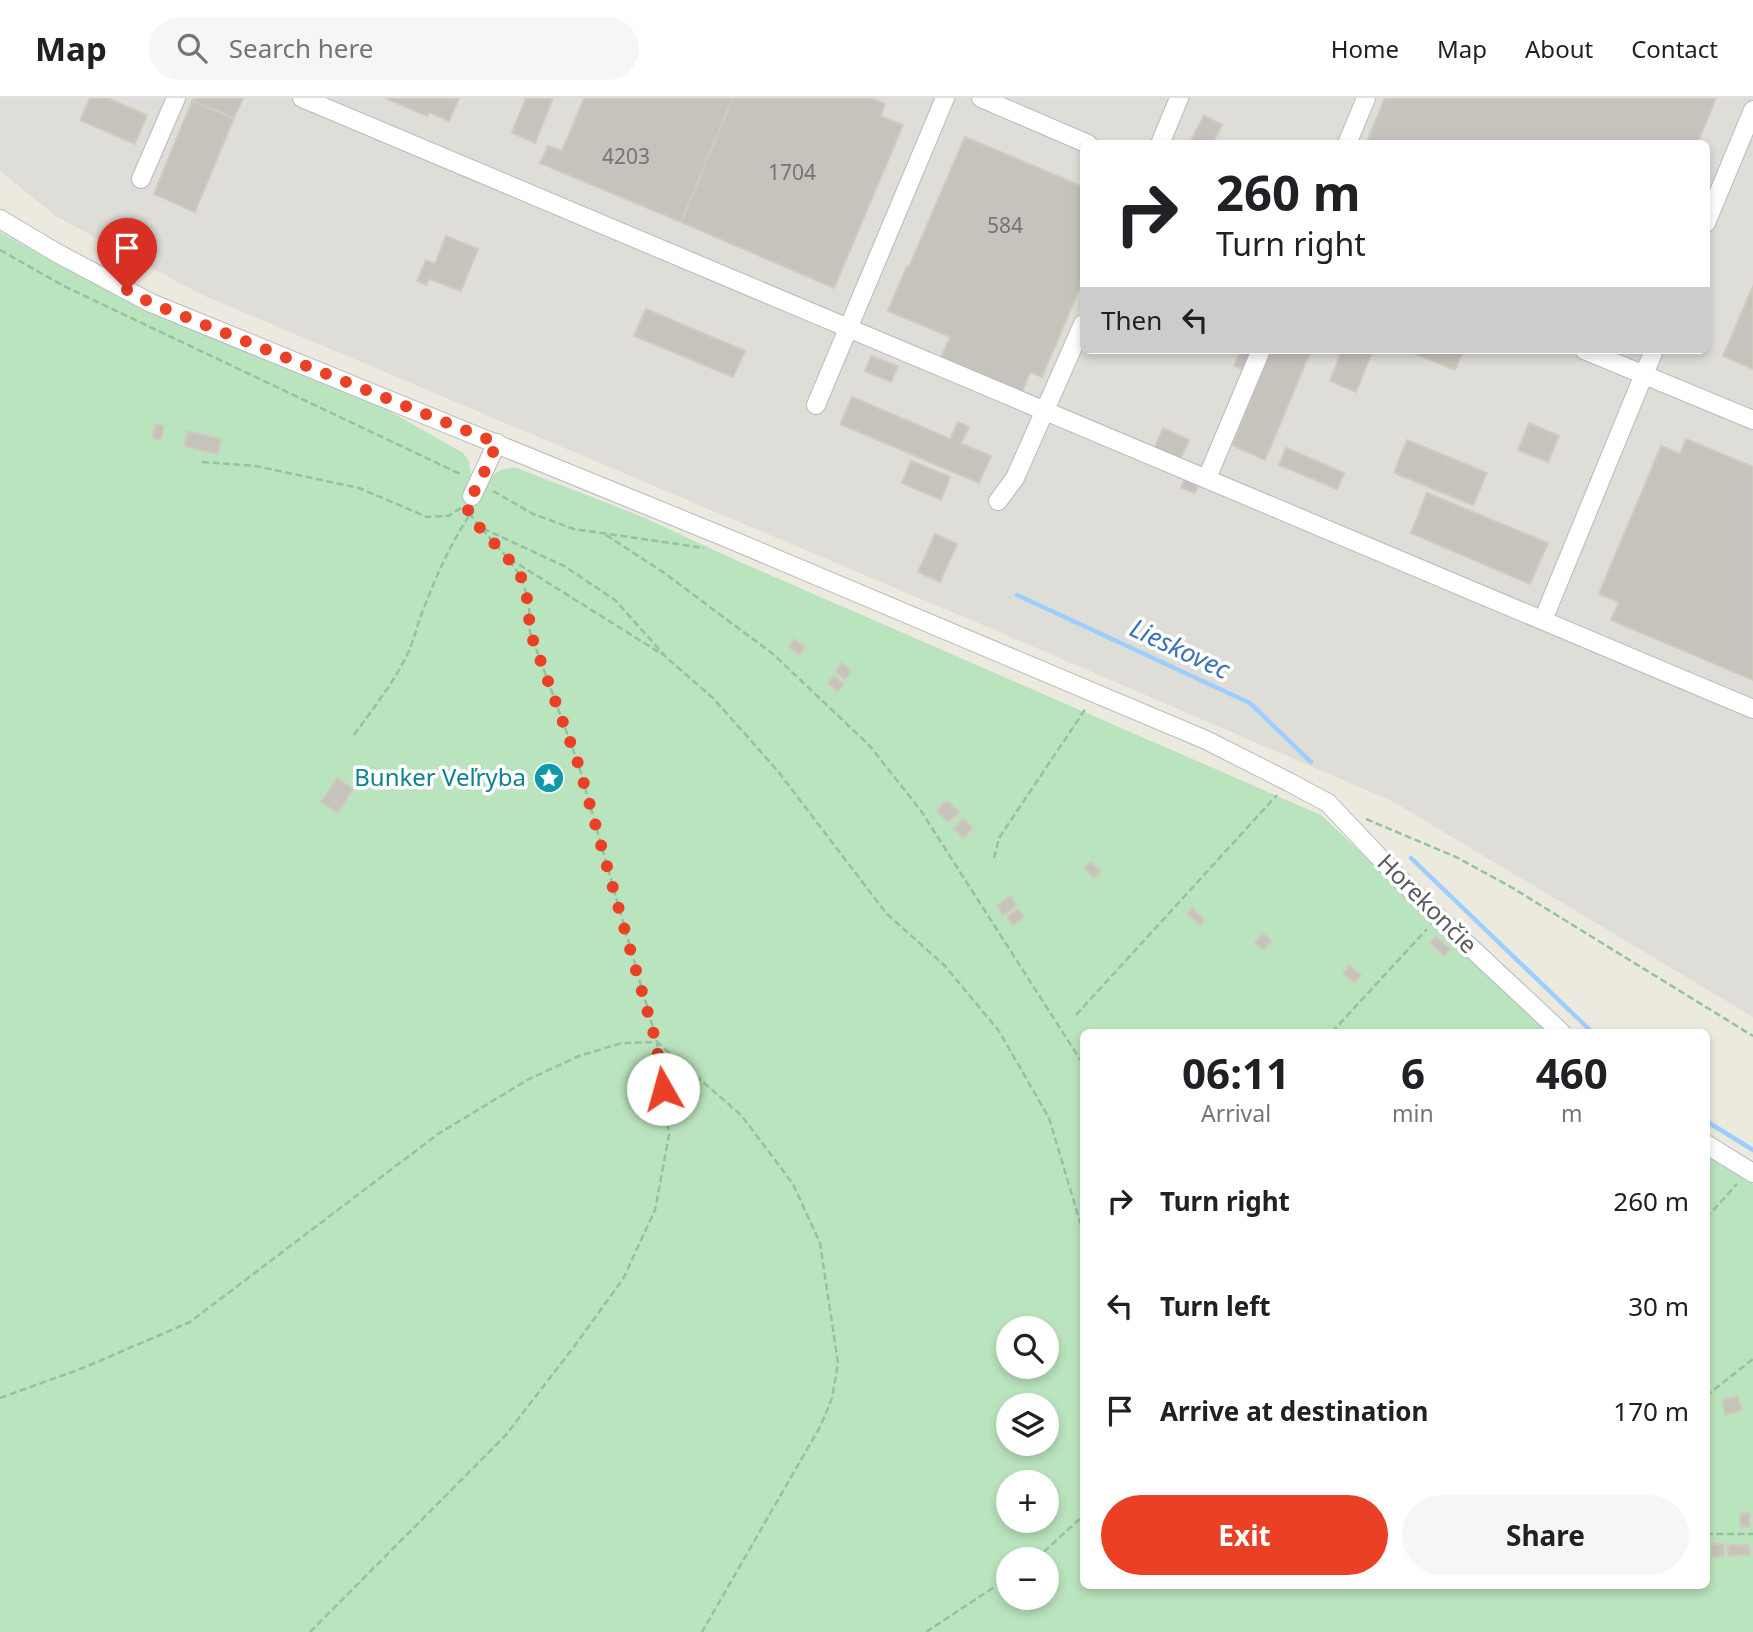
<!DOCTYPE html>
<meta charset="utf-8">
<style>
body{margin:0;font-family:"Noto Sans",sans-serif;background:#f6f6f6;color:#202124;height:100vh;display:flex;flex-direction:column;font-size:26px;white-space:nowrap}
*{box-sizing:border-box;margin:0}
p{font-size:23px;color:#757577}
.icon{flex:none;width:38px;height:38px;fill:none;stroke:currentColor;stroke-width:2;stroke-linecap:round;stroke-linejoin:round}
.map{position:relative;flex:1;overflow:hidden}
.sheet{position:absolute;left:1080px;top:931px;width:630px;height:560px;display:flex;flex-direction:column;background:#fff;border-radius:10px;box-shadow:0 4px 10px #0003}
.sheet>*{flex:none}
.top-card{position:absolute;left:1080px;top:42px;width:630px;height:214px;border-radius:10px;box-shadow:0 4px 10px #0003;background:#fff;color:#202124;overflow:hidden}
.tools{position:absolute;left:996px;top:1218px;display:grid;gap:14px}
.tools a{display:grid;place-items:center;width:63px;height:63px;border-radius:50%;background:#fff;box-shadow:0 4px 10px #0003;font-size:35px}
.pin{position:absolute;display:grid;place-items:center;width:60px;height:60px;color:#fff;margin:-72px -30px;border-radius:50% 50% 50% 0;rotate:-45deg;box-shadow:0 0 7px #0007}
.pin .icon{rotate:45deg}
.me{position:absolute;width:77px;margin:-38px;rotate:353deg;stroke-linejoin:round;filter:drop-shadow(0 0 5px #0008)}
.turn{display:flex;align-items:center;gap:24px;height:147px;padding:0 21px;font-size:32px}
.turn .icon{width:91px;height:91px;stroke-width:2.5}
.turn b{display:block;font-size:49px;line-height:60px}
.then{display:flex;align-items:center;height:66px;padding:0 21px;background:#0003;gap:14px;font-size:26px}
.eta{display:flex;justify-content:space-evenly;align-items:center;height:119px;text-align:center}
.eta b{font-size:42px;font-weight:700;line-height:49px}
.action{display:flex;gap:14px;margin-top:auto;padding:14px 21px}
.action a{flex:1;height:80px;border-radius:42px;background:#ea4026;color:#fff;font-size:28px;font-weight:700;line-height:80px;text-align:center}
.action a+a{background:#f6f6f6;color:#202124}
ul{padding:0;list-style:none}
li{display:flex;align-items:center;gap:21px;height:105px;padding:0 21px}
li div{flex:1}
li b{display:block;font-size:26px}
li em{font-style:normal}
header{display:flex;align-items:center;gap:42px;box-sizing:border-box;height:98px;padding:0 35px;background:#fff;border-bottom:2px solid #e0e0e0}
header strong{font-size:33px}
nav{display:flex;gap:38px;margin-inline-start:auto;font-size:24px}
.search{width:490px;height:63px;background:#f6f6f6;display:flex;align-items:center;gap:18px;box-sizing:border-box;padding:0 24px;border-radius:38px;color:#757577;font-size:26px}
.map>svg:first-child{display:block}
</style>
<header>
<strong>Map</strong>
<div class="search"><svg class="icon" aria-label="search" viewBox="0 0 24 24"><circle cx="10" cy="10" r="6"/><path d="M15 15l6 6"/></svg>Search here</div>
<nav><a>Home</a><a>Map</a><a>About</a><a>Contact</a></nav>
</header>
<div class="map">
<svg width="1753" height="1534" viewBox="0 0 1753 1534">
<rect width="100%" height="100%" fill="#eceadf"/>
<!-- industrial -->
<path fill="#dfddd7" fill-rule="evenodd" d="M0,0H1753V919L1392,703L971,522L200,196L57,119L0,73ZM1083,46H1706V252H1083Z"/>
<!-- green -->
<path fill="#bae4bd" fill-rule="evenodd" d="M0,134L53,164L150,213L379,307L463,355L469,363L471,377L475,382L487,385C496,373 502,369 517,370L643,419L740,464L1321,717L1552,934H1083V1488H1706V1055L1753,1086V1534H0ZM1008,1230H1046V1269H1008ZM1008,1307H1046V1346H1008ZM1008,1384H1046V1423H1008ZM1008,1461H1046V1500H1008Z"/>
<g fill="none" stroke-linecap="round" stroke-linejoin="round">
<!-- stream -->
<g stroke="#9cceff" stroke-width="4.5">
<polyline points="1017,497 1250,605 1311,664"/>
<polyline points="1411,760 1592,934"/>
<polyline points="1706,1023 1753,1052"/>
</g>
</g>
<!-- building -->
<g fill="#c6c3bc" stroke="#d0cbbe" stroke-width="2">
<polygon points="90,0 107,0 147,17 135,46 80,22"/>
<polygon points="194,0 243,0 234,20 192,3"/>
<polygon points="385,0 459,0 449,23 429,14 427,18"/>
<polygon points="526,0 553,0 535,45 512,35"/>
<polygon points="584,0 733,0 681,124 540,65 548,48 562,53"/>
<polygon points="733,0 872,0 885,6 881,18 903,27 834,190 681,124"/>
<polygon points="1385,0 1716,0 1697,46 1366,46"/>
<polygon points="192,3 234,20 195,114 154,96"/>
<polygon points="1204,17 1222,27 1212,46 1189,46"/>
<polygon points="965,39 1083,89 1083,189 1081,187 1042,279 1030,274 1022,294 941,260 950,239 888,213 907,168 909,169"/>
<polygon points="446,138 478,151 461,193 429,181 426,187 417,183 426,162 435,166"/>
<polygon points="1753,188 1753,271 1723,258"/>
<polygon points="646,211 745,253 733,279 634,238"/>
<polygon points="1241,252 1254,252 1245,273 1234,268"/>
<polygon points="1271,252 1311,252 1265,362 1232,347"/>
<polygon points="1342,252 1367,252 1372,254 1356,294 1330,283"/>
<polygon points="1406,252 1450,252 1461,257 1455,272"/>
<polygon points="871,258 898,268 891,284 865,273"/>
<polygon points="852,299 950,341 958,324 969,329 961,345 991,358 979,385 840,326"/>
<polygon points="1529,325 1559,338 1548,364 1518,352"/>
<polygon points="156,326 164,328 161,342 152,340"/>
<polygon points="1163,330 1189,342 1180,362 1154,351"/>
<polygon points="188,333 221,341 218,356 184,348"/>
<polygon points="1686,341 1753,369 1753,582 1611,522 1619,504 1599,496 1661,348 1680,356"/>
<polygon points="1407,342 1487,375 1473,407 1394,375"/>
<polygon points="1286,350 1344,375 1337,391 1279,367"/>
<polygon points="911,363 950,379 941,402 902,385"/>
<polygon points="1185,380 1199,386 1195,395 1181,390"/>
<polygon points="1427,395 1548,445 1530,486 1411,435"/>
<polygon points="935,436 957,446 940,484 918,474"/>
<polygon points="794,541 805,549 799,557 789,549"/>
<polygon points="842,565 851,573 845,582 835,573"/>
<polygon points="834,578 844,586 838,594 827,585"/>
<polygon points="337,680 353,691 338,715 321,704"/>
<polygon points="947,702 959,714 948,724 936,713"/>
<polygon points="963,721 973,730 963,740 954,731"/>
<polygon points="1091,764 1101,773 1094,780 1084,770"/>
<polygon points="1010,798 1017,807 1003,817 997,808"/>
<polygon points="1192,810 1205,822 1200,827 1187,816"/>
<polygon points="1018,811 1024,819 1013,827 1007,819"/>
<polygon points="1263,835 1272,843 1264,852 1255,845"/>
<polygon points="1436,838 1450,851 1444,858 1430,845"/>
<polygon points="1349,867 1361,877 1355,885 1343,876"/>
<polygon points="1738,1298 1742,1312 1725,1317 1722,1302"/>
<rect x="1740" y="1415" width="10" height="14"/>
<polygon points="1712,1446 1724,1446 1724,1458 1712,1459"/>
<polygon points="1728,1447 1749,1447 1750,1457 1728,1458"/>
</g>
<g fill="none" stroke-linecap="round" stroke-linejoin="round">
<!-- minor casing -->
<g stroke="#b7b9bf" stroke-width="20">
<g id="minor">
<polyline points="302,0 1753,611"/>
<polyline points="981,0 1088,46"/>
<polyline points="1160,46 1179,0"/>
<polyline points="1347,46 1366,0"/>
<polyline points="141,81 176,0"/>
<polyline points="0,121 57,155 151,205 727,440 1206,642 1289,684 1328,705 1396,777 1438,819 1561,934"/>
<polyline points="1706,125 1753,12"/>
<polyline points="1584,252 1753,322"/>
<polyline points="816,307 945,0"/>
<polyline points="1207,380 1261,252"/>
<polyline points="472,398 497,345"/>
<polyline points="998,403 1015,380 1083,226"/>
<polyline points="1543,522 1654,252"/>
<polyline points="1706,1046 1753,1075"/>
</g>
</g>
<!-- path -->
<g stroke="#93c2a3" stroke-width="2.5" stroke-dasharray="7 3.5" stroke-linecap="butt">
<polyline points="0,152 64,188 462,377"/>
<polyline points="202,364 256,368 359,390 427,419 448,418 461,410"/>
<polyline points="493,393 533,416 574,431 704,450"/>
<polyline points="469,415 480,429 564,468 615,502 667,560 713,600 777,672 886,815 945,868 999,933 1049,1020 1083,1134"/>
<polyline points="606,437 663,474 773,556 870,648 921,713 1083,966"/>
<polyline points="510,461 665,558"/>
<path d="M354,637C372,612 391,588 405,561C413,546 416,531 422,515C435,481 449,448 469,418"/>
<polyline points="1366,721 1456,759 1511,789 1753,938"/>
<polyline points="994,760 999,740 1086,610"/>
<polyline points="1076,917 1277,697"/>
<polyline points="1332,934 1427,831"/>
<polyline points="1706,1120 1737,1086"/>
<polyline points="1706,1298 1753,1261"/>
<polyline points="0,1300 83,1270 190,1224 438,1036 529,981 579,958 622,945 657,944 741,1017 793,1086 820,1145 838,1265 832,1300 821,1327 702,1534"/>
<polyline points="1706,1436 1753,1436"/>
<polyline points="1036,1461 1083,1418"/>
<polyline points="310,1534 505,1338 573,1250 623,1181 655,1112 669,1037 657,944 579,668 530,534 529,504 521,479 507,459 480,429"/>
<polyline points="926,1534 1008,1480"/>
</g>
<!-- minor -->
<use href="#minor" stroke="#fff" stroke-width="18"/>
</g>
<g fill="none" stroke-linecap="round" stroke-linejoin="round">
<!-- route -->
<polyline stroke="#ea4026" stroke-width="12" stroke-dasharray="0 21.6" points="127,192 151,205 497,345 479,386 467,405 469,418 507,459 521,479 528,504 530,534 579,668 656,944 663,991"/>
</g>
<!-- icons -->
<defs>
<g id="sight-disc" transform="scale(1.575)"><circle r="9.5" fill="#0f9aa8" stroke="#fff"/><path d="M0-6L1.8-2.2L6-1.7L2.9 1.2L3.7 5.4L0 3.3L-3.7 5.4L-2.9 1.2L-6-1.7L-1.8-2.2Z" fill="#fff"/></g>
</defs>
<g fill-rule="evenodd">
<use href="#sight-disc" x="549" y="680"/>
</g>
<g text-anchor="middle" stroke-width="7" stroke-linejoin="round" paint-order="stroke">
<!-- number labels -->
<g font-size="21" fill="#747578">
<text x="626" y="66">4203</text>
<text x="792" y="82">1704</text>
<text x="1005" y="135">584</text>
</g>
<!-- culture labels -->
<g font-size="24" fill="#0d838f" stroke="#fff" text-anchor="end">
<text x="526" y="688">Bunker Veľryba</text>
</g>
<!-- street labels -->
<g font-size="24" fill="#585b61" stroke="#fff">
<text transform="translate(1427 806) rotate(45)" y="8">Horekončie</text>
</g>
<!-- water labels -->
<g font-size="26" font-style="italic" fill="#3c73ba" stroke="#fff">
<text transform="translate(1180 551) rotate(25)" y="9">Lieskovec</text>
</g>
</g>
</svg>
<div class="tools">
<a><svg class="icon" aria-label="search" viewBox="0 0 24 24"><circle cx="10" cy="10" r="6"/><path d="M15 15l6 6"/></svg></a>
<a><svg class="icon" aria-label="layers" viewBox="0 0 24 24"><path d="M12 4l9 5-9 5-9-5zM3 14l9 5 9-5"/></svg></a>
<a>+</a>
<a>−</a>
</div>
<div class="pin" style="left:127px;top:192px;background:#d93025"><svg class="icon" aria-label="arrive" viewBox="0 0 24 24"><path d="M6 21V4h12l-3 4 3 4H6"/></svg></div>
<svg class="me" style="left:663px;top:991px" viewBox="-20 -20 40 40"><circle r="19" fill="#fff"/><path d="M0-13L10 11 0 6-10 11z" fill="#ea4026"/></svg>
<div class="top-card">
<div class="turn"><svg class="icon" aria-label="right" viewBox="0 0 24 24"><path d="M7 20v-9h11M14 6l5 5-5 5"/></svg><div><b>260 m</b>Turn right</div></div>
<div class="then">Then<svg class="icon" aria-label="left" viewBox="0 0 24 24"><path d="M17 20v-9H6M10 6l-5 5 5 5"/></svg></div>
</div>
<section class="sheet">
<div class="eta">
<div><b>06:11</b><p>Arrival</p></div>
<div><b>6</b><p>min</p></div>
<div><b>460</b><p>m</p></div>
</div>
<ul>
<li><svg class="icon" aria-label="right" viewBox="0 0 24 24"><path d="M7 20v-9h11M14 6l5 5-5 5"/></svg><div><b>Turn right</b></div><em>260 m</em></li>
<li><svg class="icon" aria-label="left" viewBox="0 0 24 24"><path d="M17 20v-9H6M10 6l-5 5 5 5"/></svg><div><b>Turn left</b></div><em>30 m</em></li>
<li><svg class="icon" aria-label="arrive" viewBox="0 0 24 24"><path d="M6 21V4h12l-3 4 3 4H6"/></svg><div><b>Arrive at destination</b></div><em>170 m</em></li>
</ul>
<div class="action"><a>Exit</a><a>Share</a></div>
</section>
</div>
